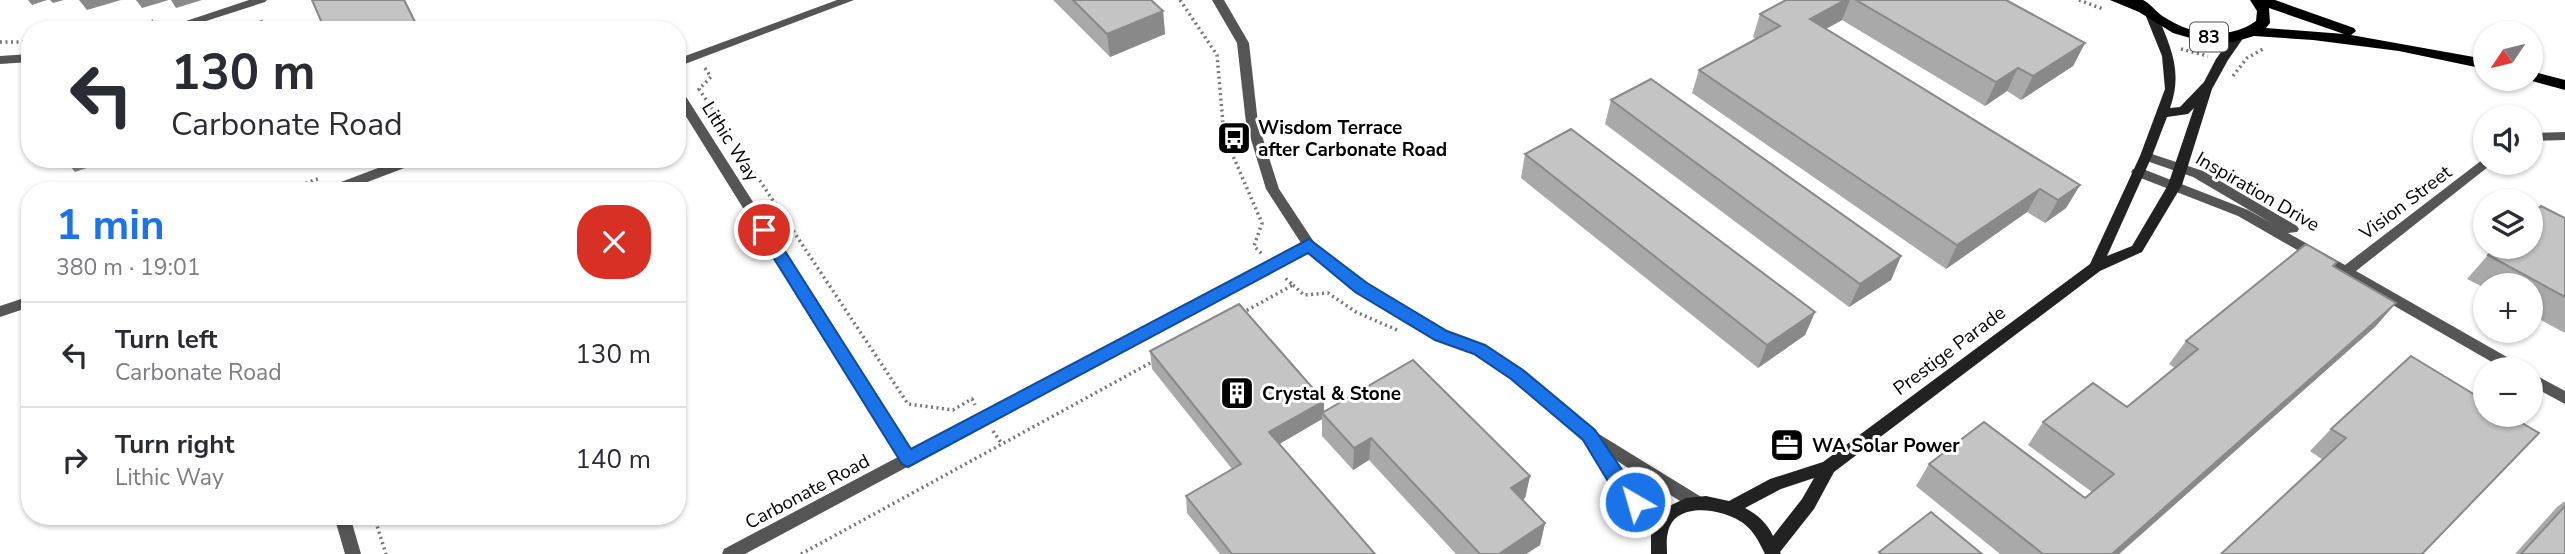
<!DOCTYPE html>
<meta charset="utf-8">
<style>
body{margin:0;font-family:"Nunito Sans",sans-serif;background:#f7f7f7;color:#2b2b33;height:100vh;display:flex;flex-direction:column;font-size:26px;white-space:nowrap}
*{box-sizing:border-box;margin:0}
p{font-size:23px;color:#7c7c81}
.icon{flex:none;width:38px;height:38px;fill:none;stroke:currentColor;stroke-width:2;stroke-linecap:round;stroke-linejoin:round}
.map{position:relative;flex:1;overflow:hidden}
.sheet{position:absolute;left:21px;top:182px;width:665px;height:343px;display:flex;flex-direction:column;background:#fff;border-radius:28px;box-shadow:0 2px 5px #0004}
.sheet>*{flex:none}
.guide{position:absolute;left:21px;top:21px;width:665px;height:147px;border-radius:28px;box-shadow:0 2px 5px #0004;background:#fff;color:#2b2b33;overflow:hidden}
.needle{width:46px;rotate:235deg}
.fabs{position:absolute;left:2473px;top:21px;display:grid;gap:14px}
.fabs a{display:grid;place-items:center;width:70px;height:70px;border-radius:50%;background:#fff;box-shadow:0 2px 5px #0004;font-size:35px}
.pin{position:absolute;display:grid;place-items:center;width:60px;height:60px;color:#fff;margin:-30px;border:4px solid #fff;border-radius:50%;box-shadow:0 2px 7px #0007}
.me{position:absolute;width:77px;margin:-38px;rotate:322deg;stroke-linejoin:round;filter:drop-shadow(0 0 5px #0008)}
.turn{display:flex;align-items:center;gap:24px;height:147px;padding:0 35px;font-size:32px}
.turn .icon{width:91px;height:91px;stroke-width:2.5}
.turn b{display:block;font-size:49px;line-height:60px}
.round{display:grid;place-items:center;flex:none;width:74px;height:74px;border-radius:28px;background:#f7f7f7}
.head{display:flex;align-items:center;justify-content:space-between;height:119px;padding:0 35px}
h1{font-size:42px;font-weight:700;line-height:52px;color:#1a73e8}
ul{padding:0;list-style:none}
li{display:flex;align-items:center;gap:21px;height:105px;padding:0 35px;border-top:2px solid #e1e1e2}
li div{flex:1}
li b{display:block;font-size:26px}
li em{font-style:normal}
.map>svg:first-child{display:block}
</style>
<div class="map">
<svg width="2565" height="554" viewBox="0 0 2565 554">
<rect width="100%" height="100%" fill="#fff"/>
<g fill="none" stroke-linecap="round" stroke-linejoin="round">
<!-- path -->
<g stroke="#777" stroke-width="3.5" stroke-dasharray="2 3.5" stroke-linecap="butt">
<polyline points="1180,0 1217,55 1224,135 1262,223 1254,246 1262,254"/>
<polyline points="2079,0 2103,9"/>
<polyline points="126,30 153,21"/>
<polyline points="0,42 24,42"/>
<polyline points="2181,49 2208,56"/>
<polyline points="705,68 711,77 699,89 908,404 953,410 972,399 975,405"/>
<polyline points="2233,76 2247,58 2263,49"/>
<polyline points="285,191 320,178"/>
<polyline points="1293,285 1304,295 1328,293 1356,312 1397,330"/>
<polyline points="1242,313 1293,285 1284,277"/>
<polyline points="993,431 1002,444"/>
<polyline points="374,516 386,554"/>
<polyline points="801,554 1152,362"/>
</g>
<!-- street -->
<g fill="#555" fill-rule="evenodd">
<polygon points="249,0 267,0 265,2 178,30 159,30"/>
<polygon points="837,0 854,0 677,67 677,59"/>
<polygon points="1212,0 1224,0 1249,43 1258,123 1279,189 1314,242 1366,284 1446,331 1484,346 1522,371 1594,431 1703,498 1705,503 1703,508 1697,510 1691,508 1611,457 1625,478 1665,524 1667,529 1665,534 1659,536 1653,534 1613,488 1583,439 1512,379 1474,354 1436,339 1356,292 1308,252 745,554 722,554 724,549 898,457 677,102 677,88 683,92 911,450 1301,243 1266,189 1246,123 1237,43"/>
<polygon points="30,54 30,62 0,64 0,56"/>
<polygon points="2565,132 2565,140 2530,141 2530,133"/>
<polygon points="2146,152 2203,171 2297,226 2299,229 2297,232 2288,233 2345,265 2482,160 2485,159 2485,163 2493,163 2356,271 2521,365 2523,369 2504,369 2238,216 2133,175 2131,172 2133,169 2143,169 2248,210 2273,224 2193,177 2141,159 2140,156"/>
<polygon points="402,159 421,159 420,162 344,191 324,191 325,188"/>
<polygon points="30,296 30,307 0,317 0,306"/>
<polygon points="2530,372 2565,391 2565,404 2530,385"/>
<polygon points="334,516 350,516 361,554 345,554"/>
</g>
<!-- secondary -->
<path fill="#222" fill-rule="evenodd" d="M2151,11L2157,14C2171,48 2183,72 2170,108L2180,107L2204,82L2216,59L2234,34L2238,33L2244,37L2228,60L2212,89L2182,185L2142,252L2100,271L1834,472L1814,509L1780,552L1781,554H1765C1759,542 1754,531 1743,523C1724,509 1675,500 1668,532C1666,539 1667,547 1667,554H1651V530L1663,509L1686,498L1706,496L1729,501L1770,479L1823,462L2090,264L2140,156L2165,89L2162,56L2145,14ZM2194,108L2168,185L2132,246L2107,256L2152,156L2167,117L2188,114ZM1814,478L1802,499L1773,536C1768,524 1757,514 1745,508L1781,489Z"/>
<!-- primary -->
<g fill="#000" fill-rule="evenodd">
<path d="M2110,0C2119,0 2134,0 2143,0C2149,2 2157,13 2164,17C2191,35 2228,41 2256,21L2257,11L2250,0H2275L2354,28L2356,31L2351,35L2485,59V69L2399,51L2313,40L2254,36L2234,42L2197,40L2173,33L2139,12ZM2269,8L2344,34L2266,28L2270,23Z"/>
<polygon points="2530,71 2565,80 2565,90 2525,79 2530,79"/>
</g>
</g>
<!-- wall -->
<g fill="#a9a9a9">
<polygon points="1053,0 1151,0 1163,11 1165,34 1110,57"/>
<polygon points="1786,0 2006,0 2085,43 2073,66 2021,100 2007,91 1985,106 1842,20 1826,29 2080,185 2066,208 2045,223 2027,212 1946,269 1692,93 1699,70 1756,39 1753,37 1760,14"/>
<polygon points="1611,100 1901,256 1891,280 1849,307 1605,124"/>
<polygon points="1525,154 1815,312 1805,335 1758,368 1521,178"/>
<polygon points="2565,218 2565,333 2530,314 2530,285 2485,285 2485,288 2467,279 2488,255"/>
<polygon points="2337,262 2334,266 2376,326 2119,554 2000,554 1916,486 1929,464 2085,498 2092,492 2028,445 2043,422 2127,407 2175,368 2169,364 2186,341"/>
<polygon points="1150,351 1324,401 1324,412 1530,476 1525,498 1523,500 1545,523 1540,545 1526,554 1456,554 1369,460 1353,470 1322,436 1322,419 1279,444 1375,554 1220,554 1187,513 1186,496 1232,469 1152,369"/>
<polygon points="2411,356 2422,554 2323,460 2310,451 2331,429"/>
<polygon points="2565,501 2565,554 2515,554 2557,507"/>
</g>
<!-- shaded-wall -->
<g fill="#898989">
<polygon points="28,0 47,0 32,5"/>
<polygon points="50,0 64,0 53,3"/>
<polygon points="79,0 121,0 87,10"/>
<polygon points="136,0 169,0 142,8"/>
<polygon points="171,0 202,0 176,8"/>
<polygon points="404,0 405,0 420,30 412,30"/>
<polygon points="1845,0 1850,0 1842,20 1802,42 1810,19"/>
<polygon points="1163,11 1165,34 1110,57 1107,34"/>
<polygon points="2085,43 2073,66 2021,100 2033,76"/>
<polygon points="2018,68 2007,91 1985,106 1996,82"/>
<polygon points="64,159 113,159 75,172"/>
<polygon points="2080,185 2066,208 2045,223 2058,200"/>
<polygon points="2040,189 2027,212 1946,269 1957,245"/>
<polygon points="1901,256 1891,280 1849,307 1860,284"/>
<polygon points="2396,303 2376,326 2119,554 2112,554"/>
<polygon points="1815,312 1805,335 1758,368 1767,345"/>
<polygon points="1324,401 1324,415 1322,413 1322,419 1269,450 1269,432"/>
<polygon points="1371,438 1369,460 1353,470 1354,448"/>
<polygon points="1530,476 1525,498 1507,510 1511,488"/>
<polygon points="1545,523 1540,545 1526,554 1499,554"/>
</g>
<!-- building -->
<g fill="#c4c4c4" stroke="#898989" stroke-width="2">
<polygon points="312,0 404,0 418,28 412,30 325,30"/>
<polygon points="1073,0 1151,0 1163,11 1107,34"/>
<polygon points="1786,0 1845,0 1810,19 2080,185 2058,200 2040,189 1957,245 1699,70 1780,26 1760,14"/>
<polygon points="1856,0 2006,0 2085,43 2033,76 2018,68 1996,82"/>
<polygon points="262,21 265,30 247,30 247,26"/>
<polygon points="1651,79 1901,256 1860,284 1611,100"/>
<polygon points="1571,129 1815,312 1767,345 1525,154"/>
<polygon points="2541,206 2565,218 2565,297 2488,255 2498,247 2530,247 2530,216"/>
<polygon points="2306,244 2337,262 2333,266 2396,303 2112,554 2043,554 1929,464 1984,422 2085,498 2114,474 2043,422 2093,383 2127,407 2198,349 2186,341"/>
<polygon points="1239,304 1324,401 1269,432 1375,554 1232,554 1186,496 1241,464 1150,351"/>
<polygon points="2411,356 2485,401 2485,415 2508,415 2539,433 2422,554 2221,554 2346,438 2331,429"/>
<polygon points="1413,360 1530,476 1511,488 1545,523 1499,554 1480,554 1371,438 1354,448 1322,413"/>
<polygon points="2565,506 2565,554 2521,554"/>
<polygon points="1931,512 1982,554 1881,554 1879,552"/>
</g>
<!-- route -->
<polygon fill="#1a73e8" stroke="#114b97" stroke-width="2" points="764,224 769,226 911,449 1309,239 1367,283 1447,331 1485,345 1523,370 1595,430 1644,502 1635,510 1629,508 1612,488 1583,440 1511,379 1474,354 1435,340 1355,292 1308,253 908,467 902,464 758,233 758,226"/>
<!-- icons -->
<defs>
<g id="bus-square" transform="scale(1.75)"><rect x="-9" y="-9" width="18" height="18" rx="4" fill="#000" stroke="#fff"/><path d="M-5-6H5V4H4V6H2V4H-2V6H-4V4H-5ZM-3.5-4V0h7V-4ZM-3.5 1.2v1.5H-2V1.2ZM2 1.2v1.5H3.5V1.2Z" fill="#fff"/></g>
<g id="building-square" transform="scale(1.75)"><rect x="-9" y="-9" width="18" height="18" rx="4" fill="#000" stroke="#fff"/><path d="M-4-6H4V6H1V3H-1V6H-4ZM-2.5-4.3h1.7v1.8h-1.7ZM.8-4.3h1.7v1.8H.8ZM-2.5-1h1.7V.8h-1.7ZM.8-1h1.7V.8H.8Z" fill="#fff"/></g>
<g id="office-square" transform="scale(1.75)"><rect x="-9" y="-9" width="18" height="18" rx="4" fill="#000" stroke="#fff"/><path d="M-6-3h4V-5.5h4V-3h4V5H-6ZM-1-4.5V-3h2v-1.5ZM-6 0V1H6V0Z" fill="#fff"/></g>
</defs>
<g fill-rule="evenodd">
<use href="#bus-square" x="1234" y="138"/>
<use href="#building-square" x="1237" y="393"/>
<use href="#office-square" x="1787" y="445"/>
</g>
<g text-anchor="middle" stroke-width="6" stroke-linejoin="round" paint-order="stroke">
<!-- shield labels -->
<rect fill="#fff" stroke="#4c4c4c" stroke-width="2" x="2190" y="22.5" width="38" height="29" rx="5"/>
<g font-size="18" font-weight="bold" fill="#000">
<text x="2209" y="43">83</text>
</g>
<!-- poi labels -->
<g font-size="19" font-weight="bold" fill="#000" stroke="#fff" text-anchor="start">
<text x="1258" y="134">Wisdom Terrace<tspan x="1258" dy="22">after Carbonate Road</tspan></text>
<text x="1262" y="400">Crystal &amp; Stone</text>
<text x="1812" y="452">WA Solar Power</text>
</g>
<!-- street labels -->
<g font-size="19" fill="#000" stroke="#fff">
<text transform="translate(731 141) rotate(58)" y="7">Lithic Way</text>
<text transform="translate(2258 191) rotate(30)" y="7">Inspiration Drive</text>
<text transform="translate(2405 202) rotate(-37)" y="7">Vision Street</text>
<text transform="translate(1949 350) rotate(-37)" y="7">Prestige Parade</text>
<text transform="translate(807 491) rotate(-28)" y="7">Carbonate Road</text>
</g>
</g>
</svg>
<div class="fabs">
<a><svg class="needle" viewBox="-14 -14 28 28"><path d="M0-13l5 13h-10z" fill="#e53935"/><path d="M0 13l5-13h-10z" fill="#7c7c81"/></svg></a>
<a><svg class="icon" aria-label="sound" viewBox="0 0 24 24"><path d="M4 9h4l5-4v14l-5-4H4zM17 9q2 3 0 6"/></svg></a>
<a><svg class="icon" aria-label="layers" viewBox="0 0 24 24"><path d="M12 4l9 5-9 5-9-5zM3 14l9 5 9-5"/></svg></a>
<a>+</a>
<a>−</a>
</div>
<div class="pin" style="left:764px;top:230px;background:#d93025"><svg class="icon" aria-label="arrive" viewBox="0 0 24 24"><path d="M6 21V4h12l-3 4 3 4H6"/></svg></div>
<svg class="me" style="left:1635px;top:502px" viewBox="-20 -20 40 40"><circle r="17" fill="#1a73e8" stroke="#fff" stroke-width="3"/><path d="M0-11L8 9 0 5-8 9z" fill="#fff"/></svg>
<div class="guide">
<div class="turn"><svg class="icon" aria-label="left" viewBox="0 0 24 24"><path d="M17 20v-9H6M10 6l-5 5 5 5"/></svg><div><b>130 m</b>Carbonate Road</div></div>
</div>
<section class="sheet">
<div class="head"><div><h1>1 min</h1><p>380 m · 19:01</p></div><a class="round" style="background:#d93025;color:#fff"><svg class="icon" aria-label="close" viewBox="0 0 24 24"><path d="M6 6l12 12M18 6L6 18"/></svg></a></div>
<ul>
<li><svg class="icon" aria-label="left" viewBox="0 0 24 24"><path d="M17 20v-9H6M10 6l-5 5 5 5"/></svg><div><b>Turn left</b><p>Carbonate Road</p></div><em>130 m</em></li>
<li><svg class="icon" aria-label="right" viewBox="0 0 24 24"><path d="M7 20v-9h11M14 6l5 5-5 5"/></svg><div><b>Turn right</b><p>Lithic Way</p></div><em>140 m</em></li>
</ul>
</section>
</div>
